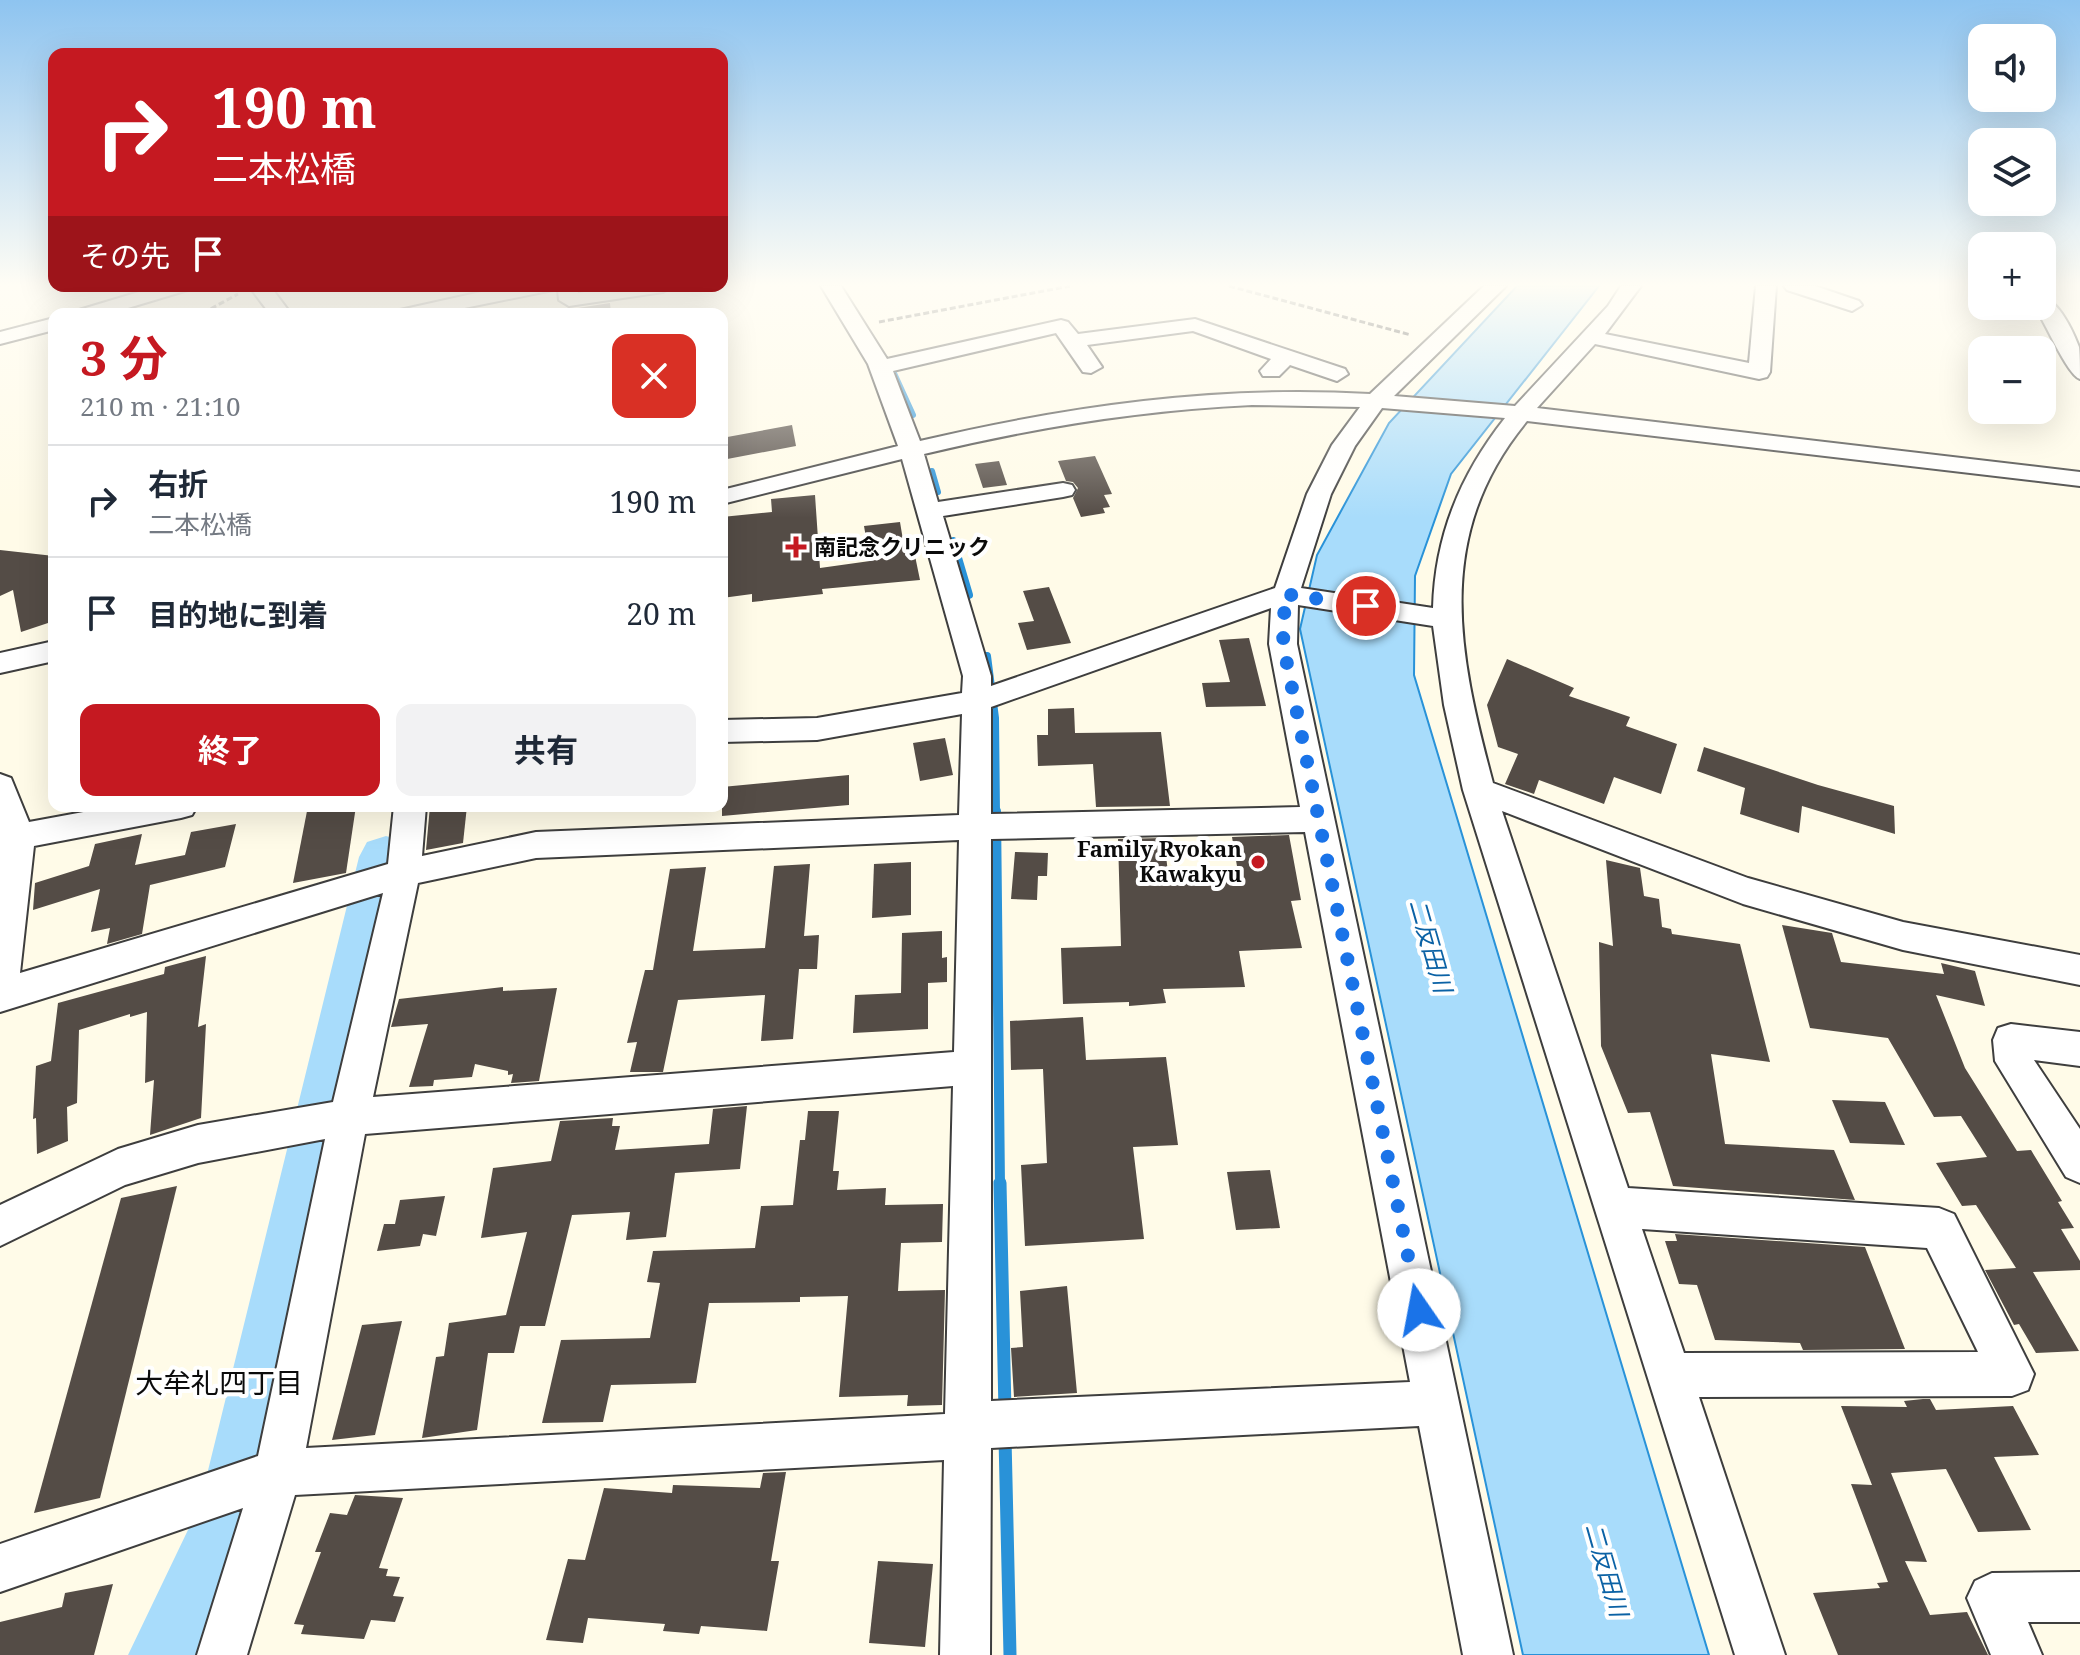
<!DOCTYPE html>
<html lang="ja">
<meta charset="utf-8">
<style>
body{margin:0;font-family:"Noto Serif","Noto Sans JP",serif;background:#f2f2f3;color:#1f2937;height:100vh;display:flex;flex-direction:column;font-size:30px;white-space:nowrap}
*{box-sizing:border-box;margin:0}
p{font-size:26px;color:#747a83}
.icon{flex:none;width:44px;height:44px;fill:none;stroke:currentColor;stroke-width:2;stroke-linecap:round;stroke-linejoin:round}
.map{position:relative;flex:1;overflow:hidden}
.side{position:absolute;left:48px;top:308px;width:680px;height:504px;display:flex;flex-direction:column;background:#fff;border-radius:16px;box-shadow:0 8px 32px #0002}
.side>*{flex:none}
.top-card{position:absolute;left:48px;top:48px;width:680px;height:244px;border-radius:16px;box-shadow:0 8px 32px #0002;background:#c51921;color:#fff;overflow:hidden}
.buttons{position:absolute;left:1968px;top:24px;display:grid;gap:16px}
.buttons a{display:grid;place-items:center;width:88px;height:88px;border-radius:16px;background:#fff;box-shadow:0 8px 32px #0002;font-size:40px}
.pin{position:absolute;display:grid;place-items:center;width:68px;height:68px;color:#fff;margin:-34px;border:4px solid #fff;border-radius:50%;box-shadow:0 2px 8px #0007}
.me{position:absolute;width:88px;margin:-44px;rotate:348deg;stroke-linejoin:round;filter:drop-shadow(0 0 6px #0008)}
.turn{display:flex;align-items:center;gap:28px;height:168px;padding:0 32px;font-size:36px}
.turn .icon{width:104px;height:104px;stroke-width:2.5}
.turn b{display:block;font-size:56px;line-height:68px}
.then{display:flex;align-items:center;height:76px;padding:0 32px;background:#0003;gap:16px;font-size:30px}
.round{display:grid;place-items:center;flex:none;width:84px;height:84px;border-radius:16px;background:#f2f2f3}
.overview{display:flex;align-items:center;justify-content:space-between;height:136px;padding:0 32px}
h1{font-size:48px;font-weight:700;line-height:60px;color:#c51921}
.action{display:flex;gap:16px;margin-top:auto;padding:16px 32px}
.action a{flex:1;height:92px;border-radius:16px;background:#c51921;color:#fff;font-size:32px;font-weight:700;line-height:92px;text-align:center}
.action a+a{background:#f2f2f3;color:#1f2937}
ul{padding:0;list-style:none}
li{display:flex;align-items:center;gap:24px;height:112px;padding:0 32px;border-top:2px solid #e0e1e3}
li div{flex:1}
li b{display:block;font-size:30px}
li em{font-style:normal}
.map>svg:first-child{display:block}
</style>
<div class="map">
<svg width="2080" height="1655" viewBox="0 0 2080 1655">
<rect width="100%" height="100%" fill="#fffbe8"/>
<!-- water -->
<polygon fill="#a8dcfb" stroke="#2992d8" stroke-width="2" points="1517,286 1599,286 1451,474 1415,576 1414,675 1709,1655 1523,1655 1300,629 1317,555 1389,423"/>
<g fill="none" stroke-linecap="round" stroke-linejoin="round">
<!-- stream-far3 -->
<g stroke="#2992d8" stroke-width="6">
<polyline points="893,371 913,415"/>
<polyline points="932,471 938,492"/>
</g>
<!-- stream-far2 -->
<g stroke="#2992d8" stroke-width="8">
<polyline points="953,541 969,595"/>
<polyline points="987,656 995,718 996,813"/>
</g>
<!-- stream-far1 -->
<polyline stroke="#2992d8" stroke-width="10" points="996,811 1000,1185"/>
<!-- stream -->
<g stroke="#2992d8" stroke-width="13">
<polyline points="1000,1183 1005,1411"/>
<polyline points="1005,1438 1010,1655"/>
</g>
<!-- river -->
<polygon fill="#a8dcfb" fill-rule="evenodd" points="386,836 405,842 413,857 274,1516 211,1655 128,1655 199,1507 359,857 367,842"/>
</g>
<!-- building -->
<g fill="#544c46">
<polygon points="610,303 611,314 578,314 578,308"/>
<polygon points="792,425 796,446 722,460 722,438"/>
<polygon points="1095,456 1112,494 1104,495 1110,507 1103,508 1105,513 1081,517 1073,498 1078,488 1073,482 1066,481 1058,461"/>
<polygon points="999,461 1007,485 983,488 975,464"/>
<polygon points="815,495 820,568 870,561 864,526 900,522 905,552 914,551 920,580 822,589 823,594 752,602 752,594 722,598 722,517 772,512 771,499"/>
<polygon points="0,550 54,556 54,621 21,632 13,590 0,596"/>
<polygon points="1049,587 1071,643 1027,650 1018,623 1034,621 1023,591"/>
<polygon points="1249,638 1266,706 1206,707 1202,683 1230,682 1219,640"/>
<polygon points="1507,659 1574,688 1569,696 1630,717 1626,726 1677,744 1661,794 1614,777 1604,804 1539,780 1534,794 1505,784 1518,754 1498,747 1487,705"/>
<polygon points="1074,708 1075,733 1161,732 1170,806 1096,807 1093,764 1038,766 1037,735 1048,735 1048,709"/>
<polygon points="945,738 953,775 920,781 913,743"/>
<polygon points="1704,747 1818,785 1894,806 1895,834 1802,806 1799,833 1740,814 1745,788 1697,771"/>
<polygon points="849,775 849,805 722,816 722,787"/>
<polygon points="308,806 356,806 346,873 293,883"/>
<polygon points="430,806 467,806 463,843 426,850"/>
<polygon points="236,824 225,867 150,885 142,934 107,944 110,928 91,932 100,889 33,910 35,883 89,866 95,844 142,834 135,865 185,855 191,832"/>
<polygon points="1289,835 1301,900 1291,901 1302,948 1239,951 1245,987 1163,989 1166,1003 1129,1006 1129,1002 1063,1004 1061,948 1121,946 1118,839 1164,838 1168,873 1238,872 1232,837"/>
<polygon points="1015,852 1048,853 1047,876 1038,876 1037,900 1011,899"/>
<polygon points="1606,860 1640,868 1644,896 1659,899 1662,927 1671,929 1672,934 1740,944 1770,1062 1711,1054 1725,1144 1834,1150 1855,1200 1673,1186 1650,1112 1628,1113 1601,1046 1599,942 1613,946"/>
<polygon points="911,862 911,915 872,918 874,864"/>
<polygon points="810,864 804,936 819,935 817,969 799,969 793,1039 761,1041 765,995 678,1000 663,1072 630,1072 637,1042 627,1043 645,970 653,970 670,869 706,867 693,951 765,948 774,866"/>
<polygon points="1782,925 1832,933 1841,962 1944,974 1941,963 1975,971 1985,1006 1936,995 1965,1068 2017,1151 2031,1150 2062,1201 2058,1202 2074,1228 2061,1229 2080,1261 2080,1270 2033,1272 2079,1351 2036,1353 2019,1324 2014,1325 1985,1270 2016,1268 1976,1205 1962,1206 1936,1163 1987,1157 1961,1116 1934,1117 1888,1038 1810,1028"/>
<polygon points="942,931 942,958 947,957 947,982 928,983 928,1029 853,1033 855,995 901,993 902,933"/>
<polygon points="206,956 198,1027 206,1024 201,1118 150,1135 154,1080 145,1083 147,1012 130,1017 130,1014 79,1030 77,1103 67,1107 68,1141 37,1154 36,1118 33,1119 36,1066 51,1061 58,1003 164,974 165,967"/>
<polygon points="503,987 503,991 557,988 539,1081 511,1083 513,1074 508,1075 508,1071 475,1064 472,1077 434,1080 433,1086 409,1087 428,1024 391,1027 399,999"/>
<polygon points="1083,1017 1086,1060 1166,1057 1178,1145 1133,1147 1144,1239 1025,1246 1021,1165 1047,1163 1043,1069 1011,1070 1010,1021"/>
<polygon points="1832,1100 1885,1102 1905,1145 1850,1143"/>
<polygon points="747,1106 740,1169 675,1173 666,1237 626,1240 630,1212 572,1215 545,1326 520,1326 514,1353 488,1353 477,1430 422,1438 436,1357 444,1356 449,1323 506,1315 527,1232 481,1238 493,1168 551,1161 560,1121 613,1118 612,1126 620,1126 615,1150 709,1144 713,1109"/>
<polygon points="808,1111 839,1111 833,1171 839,1171 837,1190 886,1188 885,1205 943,1204 942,1242 901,1243 898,1291 945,1290 942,1405 907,1406 908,1395 839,1397 848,1296 800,1297 800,1302 709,1303 696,1383 611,1385 603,1422 542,1423 561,1340 650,1338 660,1283 647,1282 653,1251 755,1248 761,1206 793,1205 800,1140 805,1140"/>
<polygon points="1270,1170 1280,1228 1236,1230 1227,1172"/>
<polygon points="177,1186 100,1498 34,1513 121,1198"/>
<polygon points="445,1196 436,1236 423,1234 420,1246 377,1251 384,1224 395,1224 400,1200"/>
<polygon points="1675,1234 1865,1247 1905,1349 1803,1350 1800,1343 1715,1340 1697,1285 1679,1284 1665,1241 1677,1241"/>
<polygon points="1067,1286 1077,1393 1014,1397 1011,1348 1023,1347 1020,1291"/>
<polygon points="402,1321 375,1435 332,1440 362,1325"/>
<polygon points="1923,1399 1930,1399 1936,1410 2013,1406 2039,1455 1994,1457 2031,1530 1978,1532 1946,1469 1891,1473 1927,1562 1905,1561 1930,1615 1967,1612 1988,1655 1838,1655 1813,1593 1880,1588 1877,1583 1888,1582 1851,1484 1872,1485 1841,1406 1907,1407 1904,1401"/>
<polygon points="786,1472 771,1561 779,1561 767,1631 701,1626 699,1634 663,1631 665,1624 588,1618 583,1643 546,1640 568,1559 585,1560 604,1488 672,1493 673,1485 760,1488 763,1473"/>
<polygon points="355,1495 403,1498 379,1568 388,1569 386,1576 400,1577 393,1596 404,1597 395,1622 371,1620 364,1639 301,1634 304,1625 294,1624 321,1552 315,1552 330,1513 347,1515"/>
<polygon points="878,1561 933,1564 925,1647 869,1643"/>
<polygon points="113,1584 94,1655 0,1655 0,1622 62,1607 65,1593"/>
</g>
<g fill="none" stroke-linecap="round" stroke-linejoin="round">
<!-- minor casing -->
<g stroke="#3e3e3e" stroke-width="4">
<g id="minor">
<polygon points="159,286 191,286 188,290 108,314 76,314 79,310"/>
<polygon points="249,286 270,286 291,314 270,314"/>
<polygon points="508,286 577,286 578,293 621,286 673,286 663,292 569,306 559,300 558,289 435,314 397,314 400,310"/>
<path d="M821,286H841L887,359L1061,320L1068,322L1078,334L1195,319L1345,369L1348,374L1337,381L1290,365L1279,376H1263L1260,371L1271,359L1193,331L1087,345L1102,367L1091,373L1083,372L1056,333L893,371L920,441C1069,406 1217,385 1370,394L1484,286H1506L1394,396L1515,406L1608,306L1621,286H1641L1605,334L1749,363L1756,286H1776L1770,372L1767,377L1759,379L1595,344L1537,408L2080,472V486L1527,421C1433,535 1458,652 1493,783L1748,878L1903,922L2080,955V985L1903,950L1743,904L1502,811L1628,1188L1939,1208L1954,1214L2034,1374L2028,1390L2012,1396L1699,1397L1785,1655H1735L1463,790L1444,705L1433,626L1298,605L1297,644L1513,1655H1463L1419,1426L991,1448L990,1655H940L944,1460L295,1495L247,1655H197L243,1508L0,1592V1544L258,1456L325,1139L198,1163L125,1185L0,1246V1205L118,1149L198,1125L333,1102L383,893L0,1012V774L11,778L29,822L116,806H197L192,815L181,818L34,846L20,973L388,864L394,806H426L422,856L536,832L959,815L962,714L817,740L722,742V720L817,718L962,693L963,676L902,459L722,504V490L898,446L868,364ZM1252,405L1360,407L1332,445L1307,494L1275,588L991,686V676L943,516L1063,497L1072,495L1075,490L1072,485L1063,483L938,502L924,454C1032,428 1140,410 1252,405ZM1382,408L1505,418C1460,475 1435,536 1433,608L1301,588L1331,494L1355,446ZM1271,608L1269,644L1300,807L991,814V707ZM1305,832L1410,1382L991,1401V839ZM959,840L954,1052L373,1097L418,883L536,858ZM953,1086L945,1414L306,1448L365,1134ZM1642,1229L1927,1248L1978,1352L1684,1353Z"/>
<polygon points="1784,286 1815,286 1859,301 1862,305 1852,311 1787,290"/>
<path d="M2042,297C2059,301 2073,331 2079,347C2080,356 2080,369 2080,379C2067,375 2045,321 2034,306H2042Z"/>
<polygon points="54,318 54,330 0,344 0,332"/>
<polygon points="54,641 54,661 0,673 0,653"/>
<polygon points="2011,1024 2080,1032 2080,1066 2034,1060 2080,1129 2080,1183 2066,1177 1995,1061 1993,1040 1998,1028"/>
<polygon points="2080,1572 2080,1622 2028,1622 2042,1655 1991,1655 1967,1598 1975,1581 1992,1573"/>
</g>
</g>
<!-- path -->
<g stroke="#2d2d2d" stroke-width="3" stroke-dasharray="6 3" stroke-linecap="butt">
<polyline points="1229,286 1411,335"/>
<polyline points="194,314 203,313 238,294"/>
<polyline points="879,322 1070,286"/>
</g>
<!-- minor -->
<use href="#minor" fill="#fff" fill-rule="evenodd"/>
</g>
<!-- sky -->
<linearGradient id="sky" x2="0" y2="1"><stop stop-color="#8ec4f0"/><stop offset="0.55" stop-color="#fffdf5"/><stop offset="1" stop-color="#fffdf5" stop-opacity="0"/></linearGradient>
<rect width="2080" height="518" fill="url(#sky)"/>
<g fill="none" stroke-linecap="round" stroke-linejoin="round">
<!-- route -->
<polyline stroke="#1a73e8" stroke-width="14" stroke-dasharray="0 25.2" points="1366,606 1285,594 1283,644 1419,1310"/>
</g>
<!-- markers -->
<g fill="#c51921" stroke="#fff" stroke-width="3">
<path d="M792 535h8v8h8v8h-8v8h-8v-8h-8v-8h8z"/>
<circle cx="1258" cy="862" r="8"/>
</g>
<g text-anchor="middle" stroke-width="8" stroke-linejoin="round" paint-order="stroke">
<!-- poi labels -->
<g font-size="22" font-weight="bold" fill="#0b0b0b" stroke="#fff" text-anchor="start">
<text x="814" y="555">南記念クリニック</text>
<text x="1242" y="857" text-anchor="end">Family Ryokan<tspan x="1242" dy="25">Kawakyu</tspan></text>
</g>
<!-- water labels -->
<g font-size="24" font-style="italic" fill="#0b62a5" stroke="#fff">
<text transform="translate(1430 946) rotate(74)" y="8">二反田川</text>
<text transform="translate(1606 1570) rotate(74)" y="8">二反田川</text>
</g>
<!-- near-neighbourhood labels -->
<g font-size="28" fill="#0b0b0b" stroke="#fff">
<text x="219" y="1393">大牟礼四丁目</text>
</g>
</g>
</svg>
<div class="buttons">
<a><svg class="icon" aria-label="sound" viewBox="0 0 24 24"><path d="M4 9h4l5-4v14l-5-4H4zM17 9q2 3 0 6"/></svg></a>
<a><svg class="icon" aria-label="layers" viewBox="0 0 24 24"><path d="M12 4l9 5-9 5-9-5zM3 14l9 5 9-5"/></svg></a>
<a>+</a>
<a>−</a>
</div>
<div class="pin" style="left:1366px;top:606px;background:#d93025"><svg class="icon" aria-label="arrive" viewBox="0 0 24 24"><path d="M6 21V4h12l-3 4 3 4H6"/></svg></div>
<svg class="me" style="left:1419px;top:1310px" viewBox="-20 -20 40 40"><circle r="19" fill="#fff"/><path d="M0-13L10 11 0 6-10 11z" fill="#1a73e8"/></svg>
<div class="top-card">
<div class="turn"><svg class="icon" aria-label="right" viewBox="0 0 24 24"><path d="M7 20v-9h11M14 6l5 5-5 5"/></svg><div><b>190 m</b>二本松橋</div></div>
<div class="then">その先<svg class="icon" aria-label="arrive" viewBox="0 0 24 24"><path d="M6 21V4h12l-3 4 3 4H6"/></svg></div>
</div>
<section class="side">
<div class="overview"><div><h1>3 分</h1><p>210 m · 21:10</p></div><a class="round" style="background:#d93025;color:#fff"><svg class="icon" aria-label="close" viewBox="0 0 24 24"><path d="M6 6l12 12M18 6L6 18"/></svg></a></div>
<ul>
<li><svg class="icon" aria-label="right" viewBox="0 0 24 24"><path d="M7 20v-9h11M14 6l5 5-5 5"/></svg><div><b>右折</b><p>二本松橋</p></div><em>190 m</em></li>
<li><svg class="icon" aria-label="arrive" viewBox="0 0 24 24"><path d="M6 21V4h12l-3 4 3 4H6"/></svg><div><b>目的地に到着</b></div><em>20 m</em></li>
</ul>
<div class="action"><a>終了</a><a>共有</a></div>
</section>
</div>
